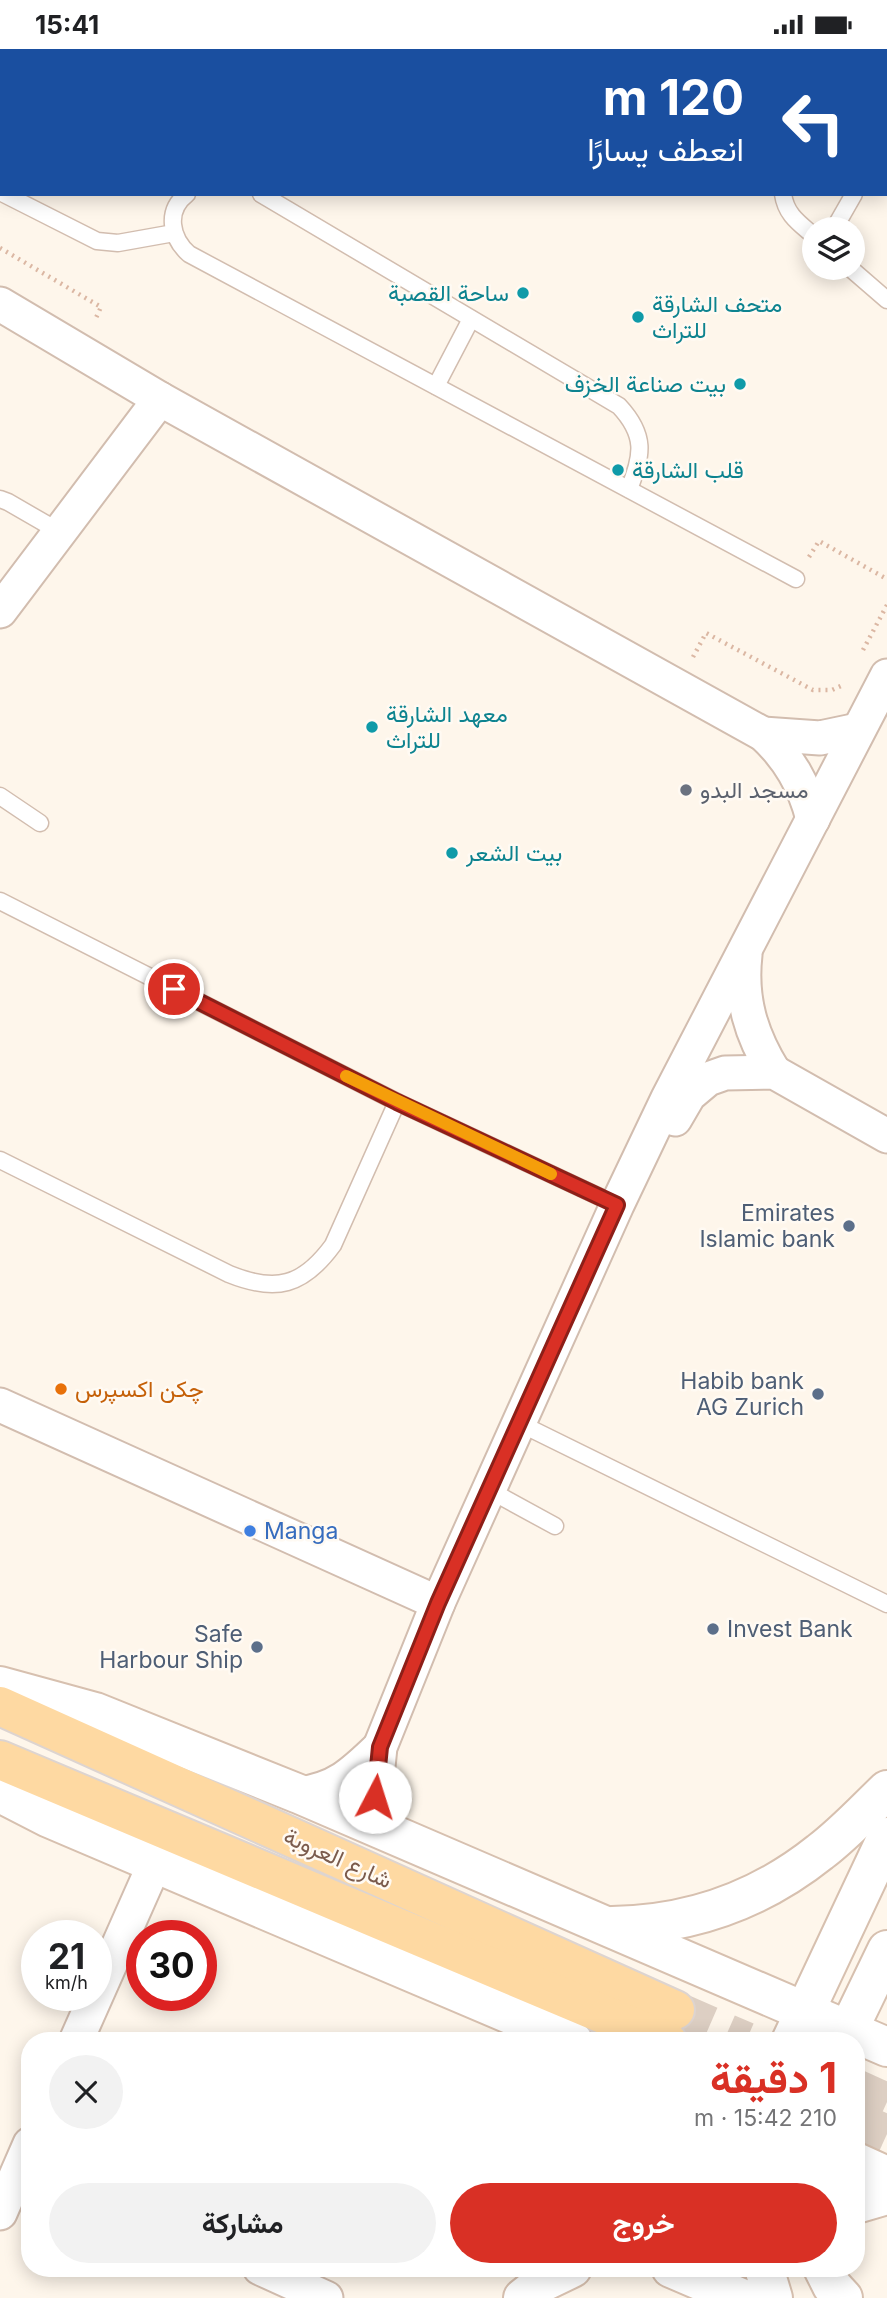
<!DOCTYPE html>
<html lang="ar">
<meta charset="utf-8">
<style>
body{margin:0;font-family:Inter,Vazirmatn,sans-serif;background:#f2f2f2;color:#202124;direction:rtl;height:100vh;display:flex;flex-direction:column;font-size:26px;white-space:nowrap}
*{box-sizing:border-box;margin:0}
p{font-size:23px;color:#757577}
.icon{flex:none;width:38px;height:38px;fill:none;stroke:currentColor;stroke-width:2;stroke-linecap:round;stroke-linejoin:round}
.map{position:relative;flex:1;overflow:hidden;direction:ltr}
.side{position:absolute;left:21px;top:1983px;width:844px;height:245px;display:flex;flex-direction:column;background:#fff;border-radius:28px;box-shadow:0 4px 18px #0003;direction:rtl}
.side>*{flex:none}
.banner{position:absolute;left:0px;top:0px;width:887px;height:147px;box-shadow:0 4px 18px #0003;direction:rtl;background:#1a4fa0;color:#fff;overflow:hidden}
.controls{position:absolute;left:802px;top:168px;display:grid;gap:14px}
.controls a{display:grid;place-items:center;width:63px;height:63px;border-radius:50%;background:#fff;box-shadow:0 4px 18px #0003;font-size:35px}
.speed{position:absolute;left:21px;top:1871px;display:flex;gap:14px;font-size:35px;font-weight:700;text-align:center}
.speed>*{display:grid;place-content:center;width:91px;height:91px;border-radius:50%;background:#fff;box-shadow:0 4px 18px #0003;line-height:1}
.speed small{font-size:18px;font-weight:400}
.speed .limit{border:10px solid #d22;background:#fff;color:#111}
.pin{position:absolute;display:grid;place-items:center;width:60px;height:60px;color:#fff;margin:-30px;border:4px solid #fff;border-radius:50%;box-shadow:0 2px 7px #0007}
.me{position:absolute;width:77px;margin:-38px;rotate:5deg;stroke-linejoin:round;filter:drop-shadow(0 0 5px #0008)}
.turn{display:flex;align-items:center;gap:24px;height:147px;padding:0 28px;font-size:32px}
.turn .icon{width:91px;height:91px;stroke-width:2.5}
.turn b{display:block;font-size:49px;line-height:60px}
.round{display:grid;place-items:center;flex:none;width:74px;height:74px;border-radius:37px;background:#f2f2f2}
.overview{display:flex;align-items:center;justify-content:space-between;height:119px;padding:0 28px}
h1{font-size:42px;font-weight:700;line-height:52px;color:#d93025}
.primary-button{display:flex;gap:14px;margin-top:auto;padding:14px 28px}
.primary-button a{flex:1;height:80px;border-radius:42px;background:#d93025;color:#fff;font-size:28px;font-weight:700;line-height:80px;text-align:center}
.primary-button a+a{background:#f2f2f2;color:#202124}
.status{display:flex;justify-content:space-between;align-items:center;height:49px;padding:0 35px;background:#fff;direction:ltr}
.status svg{height:19px;fill:currentColor}
.map>svg:first-child{display:block}
</style>
<div class="status"><b>15:41</b><svg viewBox="0 0 49 12"><path d="M0 12V9h3v3zM5 12V6h3v6zM10 12V3h3v9zM15 12V0h3v12zM26 1h20v11H26zM47 4h2v5h-2z"/></svg></div>
<div class="map">
<svg width="887" height="2249" viewBox="0 0 887 2249">
<rect width="100%" height="100%" fill="#fef6eb"/>
<g fill="none" stroke-linecap="round" stroke-linejoin="round">
<!-- primary-tunnel -->
<g stroke="#ddcfc3" stroke-width="38" stroke-dasharray="38 19" stroke-linecap="butt">
<polyline points="675,1961 746,1992"/>
<polyline points="856,2039 887,2053"/>
<polyline points="856,2071 887,2085"/>
</g>
<!-- lane casing -->
<g stroke="#d2bdaf" stroke-width="19">
<g id="lane">
<polyline points="357,2 359,0"/>
<polyline points="886,18 887,19"/>
<polyline points="886,91 887,88"/>
<polyline points="4,145 97,192 118,194 174,184"/>
<path d="M187,145C165,162 171,189 189,205L796,530"/>
<path d="M261,145L619,357C646,386 643,406 629,440"/>
<path d="M783,145C786,166 799,174 814,187"/>
<polyline points="834,180 854,145"/>
<polyline points="850,219 887,251"/>
<polyline points="436,337 471,270"/>
<polyline points="0,450 8,453 60,483"/>
<polyline points="0,747 40,774"/>
<polyline points="0,852 397,1053 617,1156"/>
<path d="M0,1111L229,1225C276,1244 303,1237 333,1196L397,1053"/>
<polyline points="519,1374 887,1555"/>
<polyline points="489,1441 555,1477"/>
</g>
</g>
<!-- street casing -->
<g stroke="#d2bdaf" stroke-width="37">
<g id="street">
<path d="M0,255L160,350L763,685C789,709 804,735 813,770"/>
<polyline points="0,562 160,350"/>
<polyline points="763,685 820,689 858,681"/>
<path d="M745,906C740,950 751,986 774,1023"/>
<polyline points="675,1070 689,1046 708,1030 725,1024 774,1023 887,1087"/>
<polyline points="0,1356 438,1554"/>
<path d="M299,1745C337,1740 353,1724 380,1698"/>
<polyline points="386,1782 380,1773 375,1747 380,1698 438,1554 617,1156 668,1049 887,627"/>
<polyline points="76,1992 155,1814"/>
<polyline points="0,2164 30,2095"/>
<polyline points="260,2219 326,2249"/>
</g>
</g>
<!-- secondary casing -->
<g stroke="#d7c0af" stroke-width="42">
<g id="secondary">
<polyline points="0,1637 95,1663 299,1745 887,1998"/>
<polyline points="0,1744 49,1769 573,1992"/>
<path d="M612,1877C689,1876 760,1851 820,1803C844,1785 865,1762 887,1741"/>
<polyline points="791,1992 887,1788"/>
<polyline points="843,1992 887,1901"/>
<polyline points="856,2113 887,2127"/>
<polyline points="856,2155 887,2146"/>
<polyline points="671,2219 741,2249"/>
<polyline points="764,2219 773,2249"/>
<polyline points="823,2219 832,2237 843,2249"/>
<polyline points="523,2249 543,2233 572,2219"/>
</g>
</g>
<!-- primary casing -->
<g stroke="#ddd4d0" stroke-width="42">
<g id="primary">
<polyline points="0,1657 675,1961"/>
<polyline points="0,1711 667,1992"/>
</g>
</g>
<!-- path -->
<g stroke="#dbb7a3" stroke-width="4.5" stroke-dasharray="2 5" stroke-linecap="butt">
<polyline points="855,0 856,2"/>
<polyline points="0,199 101,258 95,271"/>
<polyline points="809,508 819,492 887,530"/>
<polyline points="863,601 887,556"/>
<polyline points="693,608 706,584 813,641 832,641 843,636"/>
</g>
<!-- lane -->
<use href="#lane" stroke="#fff" stroke-width="16"/>
<!-- street -->
<use href="#street" stroke="#fff" stroke-width="33"/>
<!-- secondary -->
<use href="#secondary" stroke="#fff" stroke-width="38"/>
<!-- primary -->
<use href="#primary" stroke="#fed9a2" stroke-width="38"/>
</g>
<g fill="none" stroke-linecap="round" stroke-linejoin="round">
<!-- route casing -->
<g stroke="#8d1f18" stroke-width="18">
<polyline id="route" points="174,940 397,1053 617,1156 438,1554 380,1698 375,1748"/>
</g>
<!-- route -->
<use href="#route" stroke="#d93025" stroke-width="12"/>
<!-- slow -->
<polyline stroke="#f59e0b" stroke-width="12" points="346,1027 551,1125"/>
</g>
<!-- markers -->
<g fill="#0f9aa8" stroke="#fffaf3" stroke-width="2.5">
<circle cx="523" cy="244" r="7"/>
<circle cx="638" cy="268" r="7"/>
<circle cx="740" cy="335" r="7"/>
<circle cx="618" cy="421" r="7"/>
<circle cx="372" cy="678" r="7"/>
<circle cx="452" cy="804" r="7"/>
</g>
<circle fill="#6b7280" stroke="#fffaf3" stroke-width="2.5" cx="686" cy="741" r="7"/>
<g fill="#5c6f8a" stroke="#fffaf3" stroke-width="2.5">
<circle cx="849" cy="1177" r="7"/>
<circle cx="818" cy="1345" r="7"/>
<circle cx="713" cy="1580" r="7"/>
<circle cx="257" cy="1598" r="7"/>
</g>
<circle fill="#e8710a" stroke="#fffaf3" stroke-width="2.5" cx="61" cy="1340" r="7"/>
<circle fill="#3f7fe0" stroke="#fffaf3" stroke-width="2.5" cx="250" cy="1482" r="7"/>
<g text-anchor="middle" stroke-width="5" stroke-linejoin="round" paint-order="stroke">
<!-- culture labels -->
<g font-size="23" fill="#0d838f" stroke="#fffaf3" text-anchor="start">
<text x="509" y="252" text-anchor="end">ساحة القصبة</text>
<text x="652" y="263">متحف الشارقة<tspan x="652" dy="26">للتراث</tspan></text>
<text x="726" y="343" text-anchor="end">بيت صناعة الخزف</text>
<text x="632" y="429">قلب الشارقة</text>
<text x="386" y="673">معهد الشارقة<tspan x="386" dy="26">للتراث</tspan></text>
<text x="466" y="812">بيت الشعر</text>
</g>
<!-- worship labels -->
<g font-size="23" fill="#5b616d" stroke="#fffaf3" text-anchor="start">
<text x="700" y="749">مسجد البدو</text>
</g>
<!-- service labels -->
<g font-size="23" fill="#4e5e75" stroke="#fffaf3" text-anchor="end">
<text x="835" y="1172">Emirates<tspan x="835" dy="26">Islamic bank</tspan></text>
<text x="804" y="1340">Habib bank<tspan x="804" dy="26">AG Zurich</tspan></text>
<text x="727" y="1588" text-anchor="start">Invest Bank</text>
<text x="243" y="1593">Safe<tspan x="243" dy="26">Harbour Ship</tspan></text>
</g>
<!-- food labels -->
<g font-size="23" fill="#c56008" stroke="#fffaf3" text-anchor="start">
<text x="75" y="1348">چکن اکسپرس</text>
</g>
<!-- shop labels -->
<g font-size="23" fill="#366cbe" stroke="#fffaf3" text-anchor="start">
<text x="264" y="1490">Manga</text>
</g>
<!-- street labels -->
<g font-size="23" fill="#7b5b4c" stroke="#fffaf3">
<text transform="translate(338 1809) rotate(24)" y="8">شارع العروبة</text>
</g>
</g>
</svg>
<div class="controls">
<a><svg class="icon" aria-label="layers" viewBox="0 0 24 24"><path d="M12 4l9 5-9 5-9-5zM3 14l9 5 9-5"/></svg></a>
</div>
<div class="speed"><div>21<small>km/h</small></div><div class="limit">30</div></div>
<div class="pin" style="left:174px;top:940px;background:#d93025"><svg class="icon" aria-label="arrive" viewBox="0 0 24 24"><path d="M6 21V4h12l-3 4 3 4H6"/></svg></div>
<svg class="me" style="left:375px;top:1748px" viewBox="-20 -20 40 40"><circle r="19" fill="#fff"/><path d="M0-13L10 11 0 6-10 11z" fill="#d93025"/></svg>
<div class="banner">
<div class="turn"><svg class="icon" aria-label="left" viewBox="0 0 24 24"><path d="M17 20v-9H6M10 6l-5 5 5 5"/></svg><div><b>120 m</b>انعطف يسارًا</div></div>
</div>
<section class="side">
<div class="overview"><div><h1>1 دقيقة</h1><p>210 m · 15:42</p></div><a class="round"><svg class="icon" aria-label="close" viewBox="0 0 24 24"><path d="M6 6l12 12M18 6L6 18"/></svg></a></div>
<div class="primary-button"><a>خروج</a><a>مشاركة</a></div>
</section>
</div>
